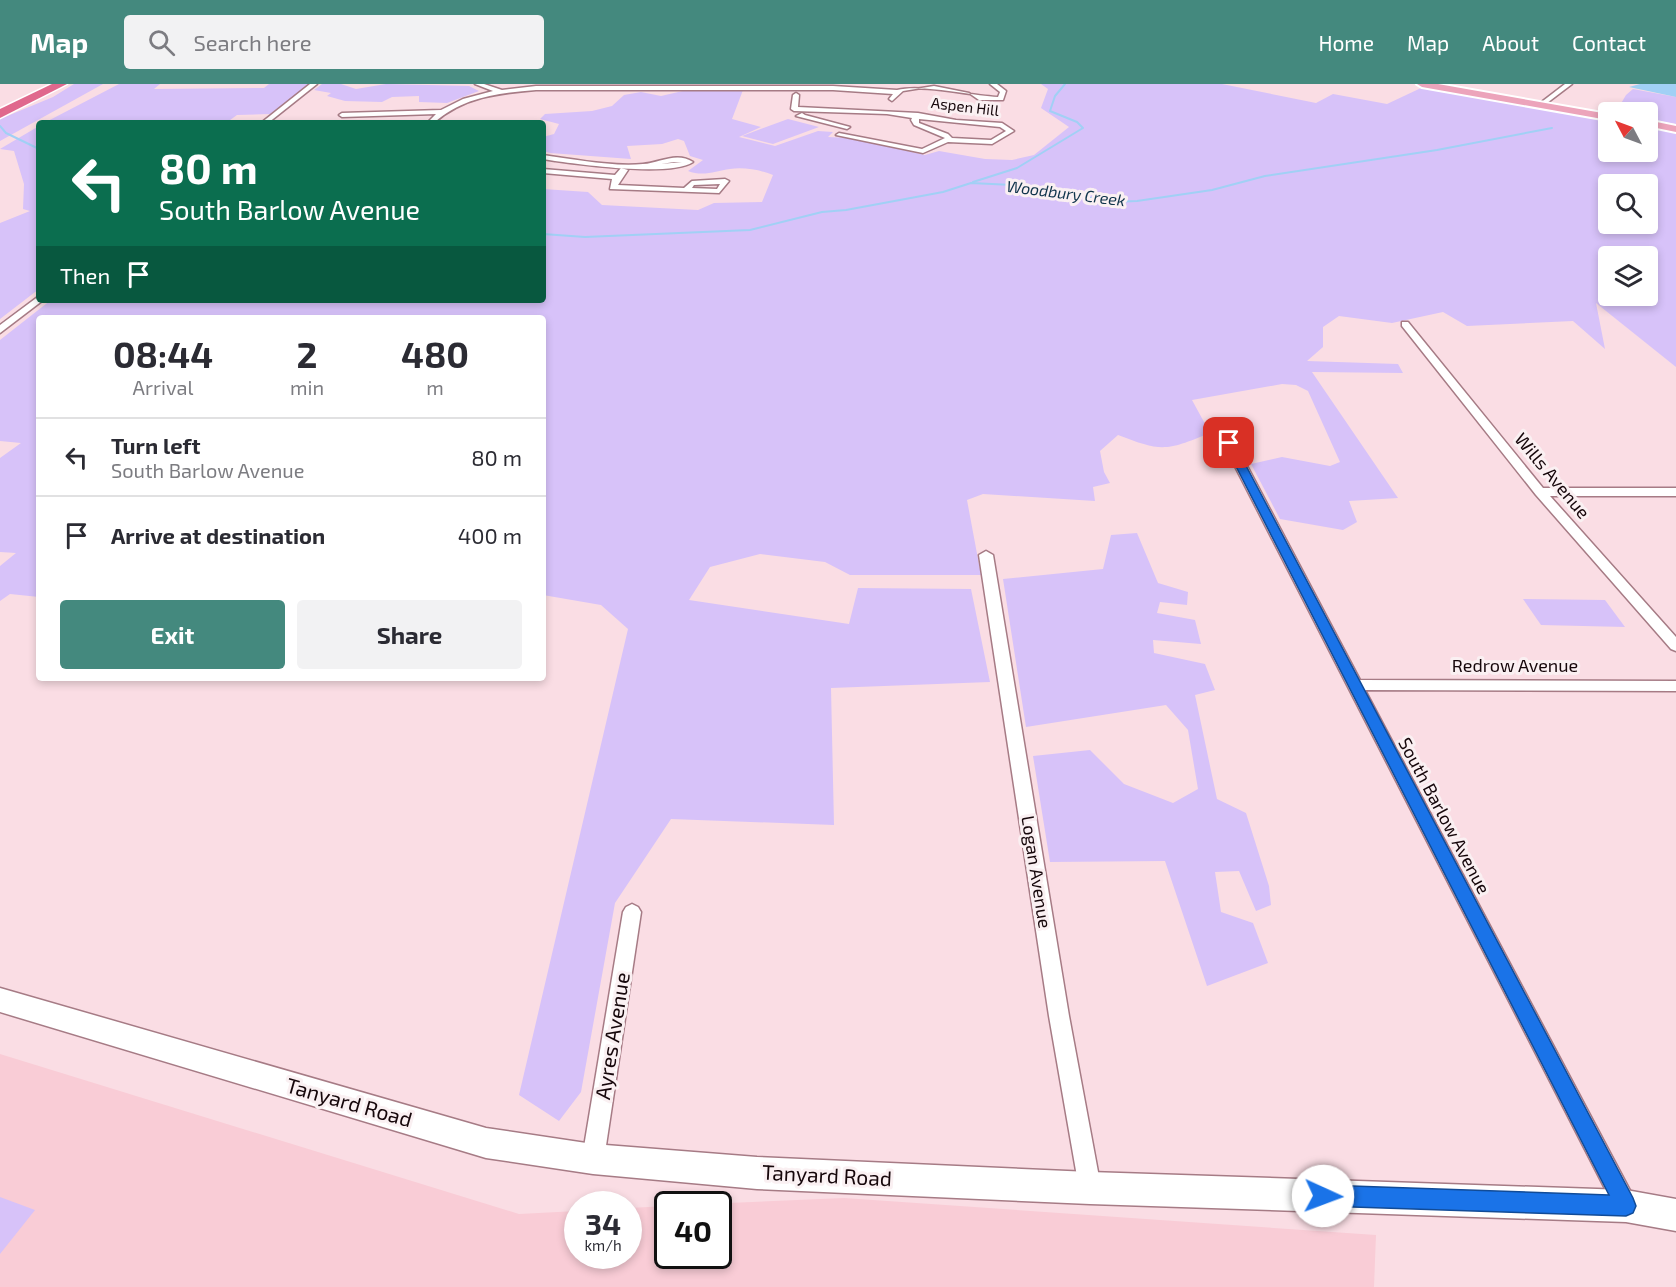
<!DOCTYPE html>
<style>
body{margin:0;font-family:"Exo 2",sans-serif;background:#f2f2f3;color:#2b2b33;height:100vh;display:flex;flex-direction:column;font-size:22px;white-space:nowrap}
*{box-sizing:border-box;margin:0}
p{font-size:20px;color:#7c7c81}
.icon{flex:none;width:33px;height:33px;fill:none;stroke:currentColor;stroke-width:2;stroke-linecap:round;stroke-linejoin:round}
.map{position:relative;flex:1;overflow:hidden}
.drawer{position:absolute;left:36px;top:231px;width:510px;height:366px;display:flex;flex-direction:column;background:#fff;border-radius:6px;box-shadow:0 3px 9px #0003}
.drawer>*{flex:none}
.hud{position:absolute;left:36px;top:36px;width:510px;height:183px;border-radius:6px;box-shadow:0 3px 9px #0003;background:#0b6e4f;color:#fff;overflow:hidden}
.needle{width:39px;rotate:311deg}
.buttons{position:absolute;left:1598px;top:18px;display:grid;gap:12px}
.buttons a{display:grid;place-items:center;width:60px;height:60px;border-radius:6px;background:#fff;box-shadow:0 3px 9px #0003;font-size:30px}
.speed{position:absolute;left:564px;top:1107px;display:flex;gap:12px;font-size:30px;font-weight:700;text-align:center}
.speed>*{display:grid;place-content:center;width:78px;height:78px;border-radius:50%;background:#fff;box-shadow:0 3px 9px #0003;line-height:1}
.speed small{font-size:15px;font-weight:400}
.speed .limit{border:3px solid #111;border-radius:9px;background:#fff;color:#111}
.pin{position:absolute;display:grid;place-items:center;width:51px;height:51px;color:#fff;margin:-26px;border-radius:12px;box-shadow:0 3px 9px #0006}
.me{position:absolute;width:66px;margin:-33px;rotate:92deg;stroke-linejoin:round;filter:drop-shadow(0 0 4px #0008)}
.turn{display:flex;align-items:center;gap:21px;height:126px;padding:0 24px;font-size:27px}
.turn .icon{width:78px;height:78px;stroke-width:2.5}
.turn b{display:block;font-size:42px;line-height:51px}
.then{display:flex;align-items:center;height:57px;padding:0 24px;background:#0003;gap:12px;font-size:22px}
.eta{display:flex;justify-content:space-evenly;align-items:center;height:102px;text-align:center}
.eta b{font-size:36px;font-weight:700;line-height:42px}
.primary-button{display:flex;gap:12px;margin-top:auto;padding:12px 24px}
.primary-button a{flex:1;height:69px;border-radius:6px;background:#44897e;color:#fff;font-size:24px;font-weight:700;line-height:69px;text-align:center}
.primary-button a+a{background:#f2f2f3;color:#2b2b33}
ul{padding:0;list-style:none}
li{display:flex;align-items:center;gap:18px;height:78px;padding:0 24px;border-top:2px solid #e1e1e2}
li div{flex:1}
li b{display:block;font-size:22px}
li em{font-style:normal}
header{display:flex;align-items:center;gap:36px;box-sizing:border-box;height:84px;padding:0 30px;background:#44897e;color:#fff}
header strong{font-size:28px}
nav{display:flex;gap:33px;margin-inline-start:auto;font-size:21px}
.search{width:420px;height:54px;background:#f2f2f3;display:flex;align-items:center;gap:15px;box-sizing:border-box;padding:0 21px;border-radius:6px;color:#7c7c81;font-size:22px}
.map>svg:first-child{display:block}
</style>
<header>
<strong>Map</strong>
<div class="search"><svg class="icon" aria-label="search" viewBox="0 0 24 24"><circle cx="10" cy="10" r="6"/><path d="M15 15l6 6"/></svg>Search here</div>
<nav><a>Home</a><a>Map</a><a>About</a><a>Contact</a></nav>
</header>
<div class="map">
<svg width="1676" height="1203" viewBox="0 0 1676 1203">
<rect width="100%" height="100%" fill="#fadde4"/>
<!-- built -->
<polygon fill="#f9ccd6" points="0,970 519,1130 577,1127 578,1172 628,1172 629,1124 667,1122 668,1172 718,1172 718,1120 704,1120 844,1114 1376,1151 1374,1203 0,1203"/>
<!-- green -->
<g fill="#d7c2f9" fill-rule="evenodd">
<polygon points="74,0 103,0 0,57 0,35 53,13"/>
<polygon points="119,0 160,0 154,5 264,4 269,0 309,0 270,30 237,31 226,39 44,39"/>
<polygon points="322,0 341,0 356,5 386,0 469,2 479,7 447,19 419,18 419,12 392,13 382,18 345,17 327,12 331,9 314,6"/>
<path d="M1041,0H1222L1316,19L1333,10L1387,20L1421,4L1608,36V68H1647V43L1676,48V283L1596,219L1605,265L1573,237L1467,242L1443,228L1392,239L1339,232L1323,243V263L1307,277L1398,280L1403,289L1312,288L1398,414L1349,417L1357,438L1343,446L1280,435L1251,380L1282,373L1330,382L1340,378L1308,307L1296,301L1282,300L1192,316L1210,349C1166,367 1162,368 1118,351L1100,367L1104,388L1110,399L1093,403L1095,417L983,410L967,416L981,491H850L825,478L760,470L710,483L689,516L849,540L858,504L971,505L990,598L831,604L834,741L671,735L615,819L581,1008L559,1037L519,1011L628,545L601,521L543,511V234H39V513L10,510L0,517V482L16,469L0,468V374L21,359L0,357V256L51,216H543V105L588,108L602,121L698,126L714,119L762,118L773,91C761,86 744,83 730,85C716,87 703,93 688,87L703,76L690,72L684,57L678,55L662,60L627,62L631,75L550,69L543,67V53L554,50L559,40L540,35L545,30L592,27L612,22L624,11L641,8L661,12L687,6H743L732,35L761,43L739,53L775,62L818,47L833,48L828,53L850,54L925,71L939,67L985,75L1012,76L1034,71L1069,43L1041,24L1048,5ZM1608,100H1647V140H1608ZM1608,172H1647V212H1608Z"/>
<polygon points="1633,5 1676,13 1676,40 1647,35 1647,28 1616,28 1626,11"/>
<polygon points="788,35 819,43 773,60 742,52"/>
<polygon points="39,42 39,205 0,235 0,139 30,127 23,125 24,100 14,67 0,65"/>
<polygon points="1137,449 1158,499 1188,508 1187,521 1160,518 1157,529 1195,536 1201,560 1153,556 1154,569 1205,580 1215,606 1195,611 1217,715 1246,729 1269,802 1271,821 1256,827 1239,787 1215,788 1221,828 1253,839 1268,879 1207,902 1165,777 1050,778 1033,672 1090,666 1124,700 1173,719 1198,705 1188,646 1166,621 1026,643 1003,495 1103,485 1111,451"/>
<polygon points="1523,515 1605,516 1625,543 1541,541"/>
<polygon points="0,1113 35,1126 0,1170"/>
</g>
<!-- water -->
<polygon fill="#a1d0f5" points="1640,0 1676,0 1676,13 1629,3"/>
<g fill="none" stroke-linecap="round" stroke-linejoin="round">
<!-- stream -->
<g stroke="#a1d0f5" stroke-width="2">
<polyline points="0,42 6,49 39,65"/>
<polyline points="973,98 1017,84 1083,44 1077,38 1050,27 1055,12 1065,0"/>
<polyline points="543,150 585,153 750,146 822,128 846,126 943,108 971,99 1031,102 1111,118 1137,117 1212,106 1265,92 1437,66 1552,44"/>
</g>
<!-- street casing -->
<g stroke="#a67b85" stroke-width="3">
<g id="street">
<polygon points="310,0 317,0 268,39 261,39"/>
<path d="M475,0H484L502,6L536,2H833L897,6C922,0 972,12 998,13L1000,8L990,0H997L1006,7L1003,16H979L969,9L934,2L903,7L892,17L889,15L893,10L833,6H536C499,9 463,13 434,39H427L436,30L342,33L339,31L342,29L441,26L463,15L493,7Z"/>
<polygon points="1565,0 1572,0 1543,22 1539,22 1539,20"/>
<path d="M796,9L799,11L798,23L918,29L956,36L1002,39L1014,47L992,60L948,58L923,69L836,51L839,49L922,65L945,54L914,41L911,36L912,34L887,30L794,27L791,25L793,11ZM919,35L1000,43L1006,47L991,56L952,54L948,50L919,39Z"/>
<polygon points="802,29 805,31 850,43 847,45 796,32"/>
<path d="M543,71C573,75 612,83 643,80C659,79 677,67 693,78C670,93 584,81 555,77L543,75ZM674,78H682L661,80Z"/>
<path d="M621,84L628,86L618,101L684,104L692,97L725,95L729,97L719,109L610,105L612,95L543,89V85L615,91ZM720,100L717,105L692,104L694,101Z"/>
<polygon points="39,212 39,216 42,217 0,249 0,241"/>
<polygon points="1402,238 1408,238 1543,404 1676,404 1676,412 1550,412 1676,553 1676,567 1671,565 1536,411 1402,242"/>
<polygon points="1229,356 1235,359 1360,596 1676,597 1676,607 1365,606 1634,1114 1637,1122 1634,1130 1626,1133 1618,1130 1223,359"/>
<polygon points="986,467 993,471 1069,932 1101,1104 1098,1112 1090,1115 1082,1112 1079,1104 1049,932 979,471"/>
<polygon points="632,820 638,823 641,828 604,1075 601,1083 593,1086 585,1083 582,1075 623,828 626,823"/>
</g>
</g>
<!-- secondary casing -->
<g stroke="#a67b85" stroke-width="3">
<polygon id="secondary" points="0,904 486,1044 593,1060 757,1073 1090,1088 1626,1106 1676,1115 1676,1147 1626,1138 1090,1120 757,1105 593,1090 486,1074 0,928"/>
</g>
<!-- primary casing -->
<g stroke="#fff" stroke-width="4">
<g id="primary">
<polygon points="1417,0 1438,0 1608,30 1608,36 1422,3"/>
<polygon points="1647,36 1676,42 1676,48 1647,42"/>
</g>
</g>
<!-- highway casing -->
<g stroke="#fff" stroke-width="3">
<polygon id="highway" points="52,0 67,0 0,34 0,25"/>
</g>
<!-- street -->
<use href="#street" fill="#fff" fill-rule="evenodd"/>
<!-- secondary -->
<use href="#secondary" fill="#fff" fill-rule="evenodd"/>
<!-- primary -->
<use href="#primary" fill="#eca4bb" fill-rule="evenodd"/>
<!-- highway -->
<use href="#highway" fill="#e0688d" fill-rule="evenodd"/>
</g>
<!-- route -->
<polygon fill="#1a73e8" stroke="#114b97" stroke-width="1.5" points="1229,356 1234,359 1633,1114 1636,1122 1633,1129 1626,1132 1323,1122 1316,1119 1313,1112 1316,1104 1323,1101 1609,1111 1224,359"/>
<g text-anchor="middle" stroke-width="6" stroke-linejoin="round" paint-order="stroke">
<!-- far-street labels -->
<g font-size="15" fill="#15060a" stroke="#faf0f2">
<text transform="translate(965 23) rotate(7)" y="5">Aspen Hill</text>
</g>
<!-- far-water labels -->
<g font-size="16" font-style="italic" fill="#0f334b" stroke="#faf0f2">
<text transform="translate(1066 109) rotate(7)" y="6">Woodbury Creek</text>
</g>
<!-- street labels -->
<g font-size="18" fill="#15060a" stroke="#faf0f2">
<text transform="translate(1552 392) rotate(50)" y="6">Wills Avenue</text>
<text x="1515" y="588">Redrow Avenue</text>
<text transform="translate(1444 732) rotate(62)" y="6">South Barlow Avenue</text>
<text transform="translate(1036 788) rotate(81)" y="6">Logan Avenue</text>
</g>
<!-- near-street labels -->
<g font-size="21" fill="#15060a" stroke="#faf0f2">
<text transform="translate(613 952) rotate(-81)" y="7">Ayres Avenue</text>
<text transform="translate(349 1019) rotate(16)" y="7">Tanyard Road</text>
<text transform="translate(827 1092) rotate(3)" y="7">Tanyard Road</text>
</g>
</g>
</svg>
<div class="buttons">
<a><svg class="needle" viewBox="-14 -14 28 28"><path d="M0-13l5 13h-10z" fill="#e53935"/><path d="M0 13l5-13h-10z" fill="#7c7c81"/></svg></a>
<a><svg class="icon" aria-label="search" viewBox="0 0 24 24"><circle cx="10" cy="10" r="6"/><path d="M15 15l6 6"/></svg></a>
<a><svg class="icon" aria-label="layers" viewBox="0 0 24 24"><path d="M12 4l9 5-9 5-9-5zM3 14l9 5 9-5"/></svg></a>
</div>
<div class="speed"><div>34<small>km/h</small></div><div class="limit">40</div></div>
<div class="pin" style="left:1229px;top:359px;background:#d93025"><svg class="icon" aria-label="arrive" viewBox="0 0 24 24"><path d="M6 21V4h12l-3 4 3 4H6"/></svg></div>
<svg class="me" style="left:1323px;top:1112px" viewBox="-20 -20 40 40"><circle r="19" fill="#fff"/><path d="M0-13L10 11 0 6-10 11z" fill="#1a73e8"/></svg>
<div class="hud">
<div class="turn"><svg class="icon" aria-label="left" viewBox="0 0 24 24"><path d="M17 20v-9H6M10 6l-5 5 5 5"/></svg><div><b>80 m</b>South Barlow Avenue</div></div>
<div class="then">Then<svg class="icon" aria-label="arrive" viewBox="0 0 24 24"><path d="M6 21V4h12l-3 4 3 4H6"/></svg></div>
</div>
<section class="drawer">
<div class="eta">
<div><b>08:44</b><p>Arrival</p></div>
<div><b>2</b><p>min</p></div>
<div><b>480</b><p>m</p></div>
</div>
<ul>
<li><svg class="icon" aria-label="left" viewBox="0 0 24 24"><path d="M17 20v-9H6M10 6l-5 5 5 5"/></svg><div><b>Turn left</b><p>South Barlow Avenue</p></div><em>80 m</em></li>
<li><svg class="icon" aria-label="arrive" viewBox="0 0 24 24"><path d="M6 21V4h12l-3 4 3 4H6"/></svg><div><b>Arrive at destination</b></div><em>400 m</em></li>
</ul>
<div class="primary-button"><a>Exit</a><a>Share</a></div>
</section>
</div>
